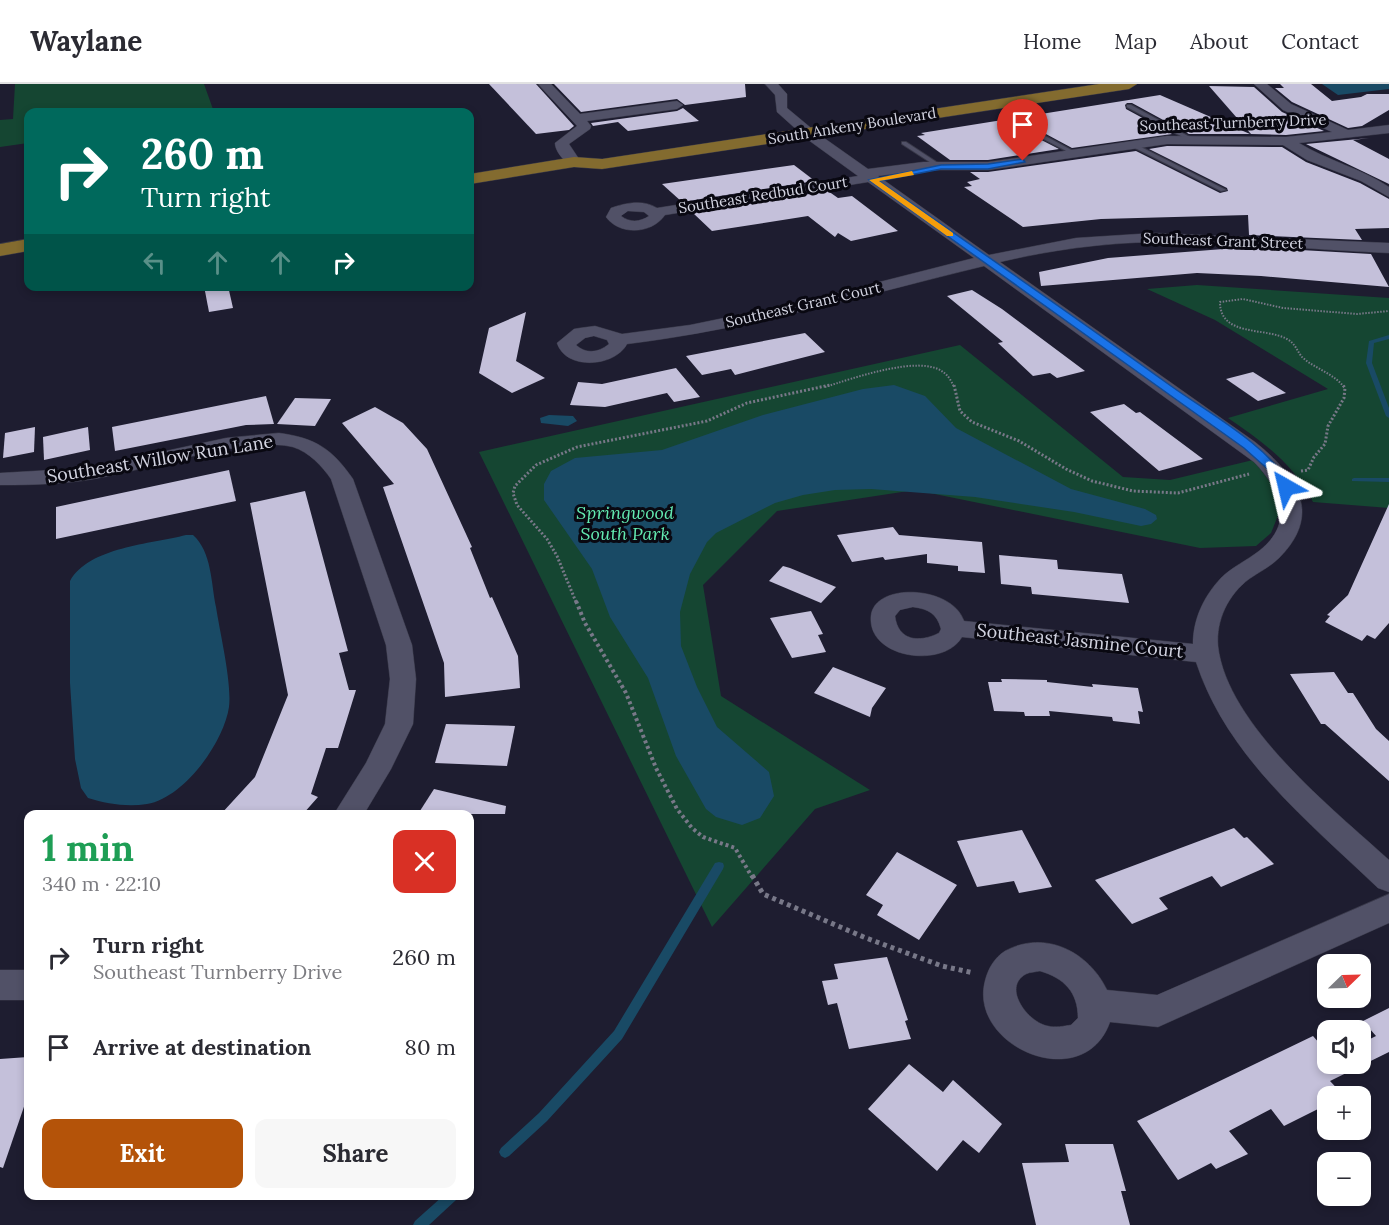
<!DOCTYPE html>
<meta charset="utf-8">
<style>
body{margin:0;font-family:Lora,serif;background:#f7f7f7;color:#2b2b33;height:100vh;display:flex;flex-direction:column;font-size:22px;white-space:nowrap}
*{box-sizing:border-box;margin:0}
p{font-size:20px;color:#7c7c81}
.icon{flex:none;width:33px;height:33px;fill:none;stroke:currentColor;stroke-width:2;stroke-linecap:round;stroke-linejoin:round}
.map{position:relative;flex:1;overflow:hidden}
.panel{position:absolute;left:24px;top:726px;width:450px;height:390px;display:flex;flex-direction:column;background:#fff;border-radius:12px;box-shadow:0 3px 9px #0003}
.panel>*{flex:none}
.banner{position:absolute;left:24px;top:24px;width:450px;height:183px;border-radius:12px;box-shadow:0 3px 9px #0003;background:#00695c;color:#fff;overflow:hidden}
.needle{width:39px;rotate:67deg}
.controls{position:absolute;left:1317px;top:870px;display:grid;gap:12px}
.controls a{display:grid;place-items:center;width:54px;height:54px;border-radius:12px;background:#fff;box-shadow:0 3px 9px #0003;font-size:30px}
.pin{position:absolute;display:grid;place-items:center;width:51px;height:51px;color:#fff;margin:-62px -26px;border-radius:50% 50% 50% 0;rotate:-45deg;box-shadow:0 0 6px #0007}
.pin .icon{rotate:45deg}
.me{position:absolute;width:66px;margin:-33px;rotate:323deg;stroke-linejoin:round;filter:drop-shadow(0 0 4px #0008)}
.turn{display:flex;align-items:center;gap:21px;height:126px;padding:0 18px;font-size:27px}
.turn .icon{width:78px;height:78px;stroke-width:2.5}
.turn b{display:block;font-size:42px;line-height:51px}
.lanes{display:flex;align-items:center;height:57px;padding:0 18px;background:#0003;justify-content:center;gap:30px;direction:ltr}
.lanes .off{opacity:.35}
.round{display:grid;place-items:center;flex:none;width:63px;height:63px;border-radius:12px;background:#f7f7f7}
.overview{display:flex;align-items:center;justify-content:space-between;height:102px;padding:0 18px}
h1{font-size:36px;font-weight:700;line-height:45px;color:#1e9e55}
.button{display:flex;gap:12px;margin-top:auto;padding:12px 18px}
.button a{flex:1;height:69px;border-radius:12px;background:#b45309;color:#fff;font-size:24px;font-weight:700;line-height:69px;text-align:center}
.button a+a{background:#f7f7f7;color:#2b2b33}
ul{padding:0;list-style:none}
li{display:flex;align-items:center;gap:18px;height:90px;padding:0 18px}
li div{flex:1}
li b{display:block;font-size:22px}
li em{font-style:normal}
header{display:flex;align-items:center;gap:36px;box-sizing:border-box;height:84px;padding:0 30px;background:#fff;border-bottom:2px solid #e1e1e2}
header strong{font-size:28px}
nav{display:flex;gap:33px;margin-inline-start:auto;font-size:21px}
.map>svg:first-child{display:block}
</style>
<header>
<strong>Waylane</strong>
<nav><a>Home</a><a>Map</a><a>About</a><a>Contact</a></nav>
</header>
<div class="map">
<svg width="1389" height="1141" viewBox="0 0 1389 1141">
<rect width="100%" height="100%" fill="#1e1d30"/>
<!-- green -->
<g fill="#154632">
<polygon points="15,0 204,0 214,28 28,28 28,59 0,63 0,36 13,35"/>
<path d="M1197,201L1389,214V424L1313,418C1292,378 1264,359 1228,334L1328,305L1215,236L1147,205Z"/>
<polygon points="960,261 1123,393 1170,396 1253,376 1273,401 1279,421 1279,429 1271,449 1256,462 1200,464 915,406 777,427 703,501 721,612 870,706 815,725 712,843 479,368"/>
</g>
<!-- water -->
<g fill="#194a65">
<polygon points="1322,0 1389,0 1389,5 1338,11"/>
<polygon points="894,301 925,312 956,344 1071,405 1145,425 1156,431 1157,435 1151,440 1141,442 1074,428 975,413 871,405 835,406 803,411 775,419 716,449 707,458 690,490 680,528 681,562 697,603 717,643 769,688 774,712 760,734 742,741 716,733 706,725 676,672 648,594 610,533 592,485 544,416 544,400 551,387 575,374 662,366 763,331 863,305"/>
<polygon points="549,331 573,332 577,337 568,342 541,339 540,334"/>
<path d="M186,451H193C212,468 211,499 216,523C220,549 232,599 229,623C224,658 184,714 147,720C127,723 107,720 88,714L81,704L75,675L70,599V497C89,463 151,460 186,451Z"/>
</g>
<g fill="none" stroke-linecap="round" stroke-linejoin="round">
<!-- stream -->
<g fill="#194a65" fill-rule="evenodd">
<polygon points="1389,251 1389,255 1374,259 1372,279 1389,324 1389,334 1386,332 1366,279 1369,257"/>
<polygon points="1354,394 1389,394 1389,398 1352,397 1352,395"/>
<polygon points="719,778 723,779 724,782 723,785 622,955 547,1037 509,1072 505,1074 501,1072 499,1068 501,1064 539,1029 614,947 715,779"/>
<polygon points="443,1112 458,1112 456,1116 429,1141 413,1141 415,1137"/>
</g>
</g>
<!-- building -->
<g fill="#c4c0da">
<polygon points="489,0 536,0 574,42 569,46 536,50"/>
<polygon points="554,0 745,0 746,13 685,21 677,15 581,28"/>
<polygon points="1280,0 1311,0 1332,17 1361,13 1367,10 1389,10 1389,26 1362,42 1348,44 1292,18 1275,4 1284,4"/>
<polygon points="1209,2 1254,3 1282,28 1324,47 1286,51 1251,50"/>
<polygon points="1160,11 1250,50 1189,50 1132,19 1127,19 1125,21 1126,25 1172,50 1072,64 1018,35 1013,35 1011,37 1012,41 1059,65 988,76 950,76 917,52 925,51 921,49"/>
<polygon points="683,24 699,37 628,47 618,38 593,42 591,39 677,27"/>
<polygon points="1369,54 1353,56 1389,75 1389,100 1306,60"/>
<polygon points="1167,62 1282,63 1306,78 1360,99 1389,115 1389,144 1355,145 1362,156 1249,151 1248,131 1101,135 1023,143 964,103 972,102 967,98 980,95 970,88 988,88 1136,67 1220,109 1228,107 1227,104 1149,65"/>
<polygon points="794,81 815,97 682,118 662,100"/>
<polygon points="828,107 838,114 852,112 898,147 851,157 838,149 835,153 808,132 712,147 693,129"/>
<polygon points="1249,163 1371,170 1389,203 1261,192 1197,189 1041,202 1039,188 1108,174"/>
<polygon points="204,202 228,202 233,224 209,228"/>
<polygon points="972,206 1002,225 1085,287 1057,294 1050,289 1033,292 998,259 1003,258 947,212"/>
<polygon points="526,228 516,277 545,294 512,309 479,289 489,244"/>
<polygon points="805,249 825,268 735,291 731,285 702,291 686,272"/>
<polygon points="676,284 700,313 674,318 667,309 605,323 570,321 578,298 602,300"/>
<polygon points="1253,288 1286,309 1258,317 1226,295"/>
<polygon points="266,312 274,340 246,341 115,367 112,343"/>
<polygon points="295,314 331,315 315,342 277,340"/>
<polygon points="1124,320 1136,329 1140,328 1203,375 1159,387 1090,328"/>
<polygon points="375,323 403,339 427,365 472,463 470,464 490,514 492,513 518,572 520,604 445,613 444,579 383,403 394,400 342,339"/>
<polygon points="35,343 34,368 3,374 5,349"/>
<polygon points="88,343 90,366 44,376 43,353"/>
<polygon points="229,386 236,417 56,455 56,423"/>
<polygon points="305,407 348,567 339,569 349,606 356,606 338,664 326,664 311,710 318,713 303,730 221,730 255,693 288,611 250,419"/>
<polygon points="1389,420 1389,539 1375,555 1367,551 1362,557 1325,538 1330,532 1327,531 1348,511"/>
<polygon points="893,443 899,451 982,458 985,489 958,487 958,482 927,479 927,470 885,476 883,473 852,478 837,451"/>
<polygon points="999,471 1057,476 1058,485 1122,490 1129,519 1032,510 1031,503 1001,500"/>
<polygon points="783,482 790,484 836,503 821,519 769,497"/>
<polygon points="811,527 823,550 818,551 826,568 792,574 770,534"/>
<polygon points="833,583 886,604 872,624 870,633 814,609"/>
<polygon points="1334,588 1348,609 1353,609 1376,645 1389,657 1389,697 1325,640 1321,640 1290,590"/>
<polygon points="1001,595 1047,596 1047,598 1093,603 1092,600 1138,604 1143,628 1138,627 1140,640 1113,637 1112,633 1049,627 1050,632 1025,632 1024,628 994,627 988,598 1002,598"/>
<polygon points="446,640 515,642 507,682 435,679"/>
<polygon points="434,705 506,722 505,730 418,730"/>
<polygon points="1234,744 1244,754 1247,753 1274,780 1221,803 1212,792 1159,814 1168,825 1132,840 1095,796"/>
<polygon points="1022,746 1052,803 1019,809 1014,797 977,803 957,757"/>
<polygon points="897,768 957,801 919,856 877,831 883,821 866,811"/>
<polygon points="887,873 908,936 905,937 911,955 849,965 837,919 828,921 822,897 838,895 834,880"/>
<polygon points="1389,924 1389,968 1330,997 1344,1012 1328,1012 1328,1020 1284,1042 1271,1025 1229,1047 1248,1070 1216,1085 1211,1079 1178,1096 1137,1037 1313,952 1328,969 1328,980 1360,980 1360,960 1376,952 1363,937"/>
<polygon points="28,973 28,1011 3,1084 0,1083 0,975"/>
<polygon points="909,980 943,1008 953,996 1002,1040 979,1069 963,1056 937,1087 868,1025"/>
<polygon points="1065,1060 1113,1060 1126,1107 1121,1107 1130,1141 1036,1141 1022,1079 1069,1078"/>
</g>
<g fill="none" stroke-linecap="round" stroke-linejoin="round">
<!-- lane casing -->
<g stroke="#383848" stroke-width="2">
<g id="lane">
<polygon points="1127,21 1131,21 1197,57 1192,58 1127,23"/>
<polygon points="1013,37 1017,37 1077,69 1072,70 1013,39"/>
<polygon points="902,58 906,58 944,83 939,84 902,60"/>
<polygon points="1129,59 1133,59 1226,106 1221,107 1129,61"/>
</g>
</g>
<!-- street casing -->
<g stroke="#383848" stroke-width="1">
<g id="street">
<path d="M538,0H551L580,30L677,17L683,21L677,25L587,37L591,42L590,45L569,60L581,78L574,82C566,80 555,68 555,59L577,42Z"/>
<path d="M765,0H778L787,10V24L817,49L868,85L923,78H988L1167,52L1286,53L1332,48L1283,26L1254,0H1267L1291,20L1348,46L1389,41V49L1299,59C1328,77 1361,84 1389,103V113L1361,97L1307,76L1283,61L1167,60L988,86H923L878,92L989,171L1076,154L1154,149L1389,159V169C1311,166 1233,157 1155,158C1102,159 1051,166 1000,178L1255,358C1296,391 1324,429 1279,474C1270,483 1259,488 1249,495C1228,511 1216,536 1218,562C1227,641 1333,725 1389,776V808L1378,804C1309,738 1227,673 1196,578L962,553C944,585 867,575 871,532C874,498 952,501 964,537L1193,560C1193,535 1204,512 1221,494C1232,483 1246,477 1259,467C1295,439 1281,406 1254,378L984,182C865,211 748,245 627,260C615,283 566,287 557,259L574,245L580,244L595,242L622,250L690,241L797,219L974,174L868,98L665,131C652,150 620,152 606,133L611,124C625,119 643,115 657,124L858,92L807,55L777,28L775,11ZM628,127L644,128L649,132C640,138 630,139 621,132ZM594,252L607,256L609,260C598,269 586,270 576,261L585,254ZM913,523C929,525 937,530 941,545L939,549C919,559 898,557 895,532L900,526Z"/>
<path d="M279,349C316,354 332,365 353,395L412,561L416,595L413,640L391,685L364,730H334L366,679L385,640L390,595L386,561L331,395C322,382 309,368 293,363C251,352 155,383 109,392C73,400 37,401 0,401V389L87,384L226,354Z"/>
<path d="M1389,810V839L1158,943L1110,938C1084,1012 968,963 985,897C988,885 994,874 1005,867C1045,845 1089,868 1107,906L1157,911ZM1040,887C1064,894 1078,908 1078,934L1071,941C1064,942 1055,944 1048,942C1029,939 1001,904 1026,890C1030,888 1036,888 1040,887Z"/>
<rect x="0" y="886" width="28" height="30"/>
</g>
</g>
<!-- primary casing -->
<g stroke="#383848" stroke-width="1">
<g id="primary">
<polygon points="1099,0 1137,0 1129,5 602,85 574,83 470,100 470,90 574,73 602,75"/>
<polygon points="28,155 28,167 0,172 0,160"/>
</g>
</g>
<!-- path-far3 -->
<g stroke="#787888" stroke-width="2" stroke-dasharray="1.5 1.5" stroke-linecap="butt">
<path d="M825,303C851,295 920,270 943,288C948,291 952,298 954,303"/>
<path d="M1344,303C1333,289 1315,285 1302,273C1297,267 1295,259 1287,255C1265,243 1220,253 1220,218L1243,215L1283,224L1357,230L1389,227"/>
</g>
<!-- path-far2 -->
<g stroke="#787888" stroke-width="3" stroke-dasharray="2 2" stroke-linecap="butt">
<polyline points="954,301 960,327 972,338 1019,357 1066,385 1092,397 1133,407 1178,409 1249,390"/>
<polyline points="1301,387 1308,386 1314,373 1325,360 1328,342 1344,314 1345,304 1343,301"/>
<polyline points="576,518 557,472 547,455 517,421 513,409 515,402 536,381 577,363 707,337 747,319 830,301"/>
</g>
<!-- path-far1 -->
<polyline stroke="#787888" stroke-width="4" stroke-dasharray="3 3" stroke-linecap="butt" points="576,517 585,539 626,609 656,684 677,725 692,744 703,753 735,764 752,793"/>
<!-- path -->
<polyline stroke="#787888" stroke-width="5" stroke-dasharray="4 4" stroke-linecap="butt" points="752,791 763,810 866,854 942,882 974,889"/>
<!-- lane -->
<use href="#lane" fill="#515167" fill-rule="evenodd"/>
<!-- street -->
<use href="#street" fill="#515167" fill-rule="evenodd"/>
<!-- primary -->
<use href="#primary" fill="#836b2f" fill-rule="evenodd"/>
</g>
<!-- route -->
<path fill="#1a73e8" stroke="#114b97" stroke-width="1.5" d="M1023,75L1025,78L988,85H941L879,97C977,165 1074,232 1171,302C1210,330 1268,361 1292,403L1290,405H1282L1273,390L1244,364L869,96L941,81L988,80Z"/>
<!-- slow -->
<polygon fill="#f59e0b" points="912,87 914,91 879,97 953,149 953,152 947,152 869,96"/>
<g text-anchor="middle" stroke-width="6" stroke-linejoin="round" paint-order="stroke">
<!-- far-street labels -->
<g font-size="15" fill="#d2d3e0" stroke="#090811">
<text transform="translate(1233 39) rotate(-2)" y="5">Southeast Turnberry Drive</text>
<text transform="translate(852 42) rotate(-9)" y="5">South Ankeny Boulevard</text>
<text transform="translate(763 111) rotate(-9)" y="5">Southeast Redbud Court</text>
<text transform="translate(1223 157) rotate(2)" y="5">Southeast Grant Street</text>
<text transform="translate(803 221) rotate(-13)" y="5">Southeast Grant Court</text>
</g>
<!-- street labels -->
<g font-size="18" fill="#d2d3e0" stroke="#090811">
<text transform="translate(160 375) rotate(-9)" y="6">Southeast Willow Run Lane</text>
<text transform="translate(1080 557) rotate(6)" y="6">Southeast Jasmine Court</text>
</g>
<!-- park labels -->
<g font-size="18" font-style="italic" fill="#63ebb1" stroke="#090811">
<text x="625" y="435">Springwood<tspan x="625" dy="21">South Park</tspan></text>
</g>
</g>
</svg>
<div class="controls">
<a><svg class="needle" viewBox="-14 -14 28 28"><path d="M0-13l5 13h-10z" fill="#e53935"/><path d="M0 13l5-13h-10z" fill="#7c7c81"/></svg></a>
<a><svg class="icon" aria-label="sound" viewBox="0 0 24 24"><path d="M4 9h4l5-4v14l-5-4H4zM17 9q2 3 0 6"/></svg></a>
<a>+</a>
<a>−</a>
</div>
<div class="pin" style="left:1023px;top:77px;background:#d93025"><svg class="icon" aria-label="arrive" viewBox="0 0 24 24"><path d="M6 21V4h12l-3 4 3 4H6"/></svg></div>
<svg class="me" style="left:1286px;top:403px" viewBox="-20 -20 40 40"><path d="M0-17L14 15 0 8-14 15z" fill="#1a73e8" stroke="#fff" stroke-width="4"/></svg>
<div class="banner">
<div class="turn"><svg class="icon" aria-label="right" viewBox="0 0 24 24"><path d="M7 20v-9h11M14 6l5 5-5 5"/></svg><div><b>260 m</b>Turn right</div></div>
<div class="lanes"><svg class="icon off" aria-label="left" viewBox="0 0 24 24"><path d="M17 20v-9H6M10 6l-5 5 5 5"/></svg><svg class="icon off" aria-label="ahead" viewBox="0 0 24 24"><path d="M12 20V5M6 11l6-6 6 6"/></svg><svg class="icon off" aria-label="ahead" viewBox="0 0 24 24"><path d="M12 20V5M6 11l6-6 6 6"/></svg><svg class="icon" aria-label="right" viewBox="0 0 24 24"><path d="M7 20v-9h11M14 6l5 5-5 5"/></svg></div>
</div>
<section class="panel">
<div class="overview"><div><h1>1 min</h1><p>340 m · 22:10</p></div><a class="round" style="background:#d93025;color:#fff"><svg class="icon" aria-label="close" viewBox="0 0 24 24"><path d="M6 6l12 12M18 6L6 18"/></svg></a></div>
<ul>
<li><svg class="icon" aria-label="right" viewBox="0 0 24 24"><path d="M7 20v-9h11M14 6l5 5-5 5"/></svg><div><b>Turn right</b><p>Southeast Turnberry Drive</p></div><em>260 m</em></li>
<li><svg class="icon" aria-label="arrive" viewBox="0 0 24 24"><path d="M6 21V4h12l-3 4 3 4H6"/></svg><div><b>Arrive at destination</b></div><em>80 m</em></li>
</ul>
<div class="button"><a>Exit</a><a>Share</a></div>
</section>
</div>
